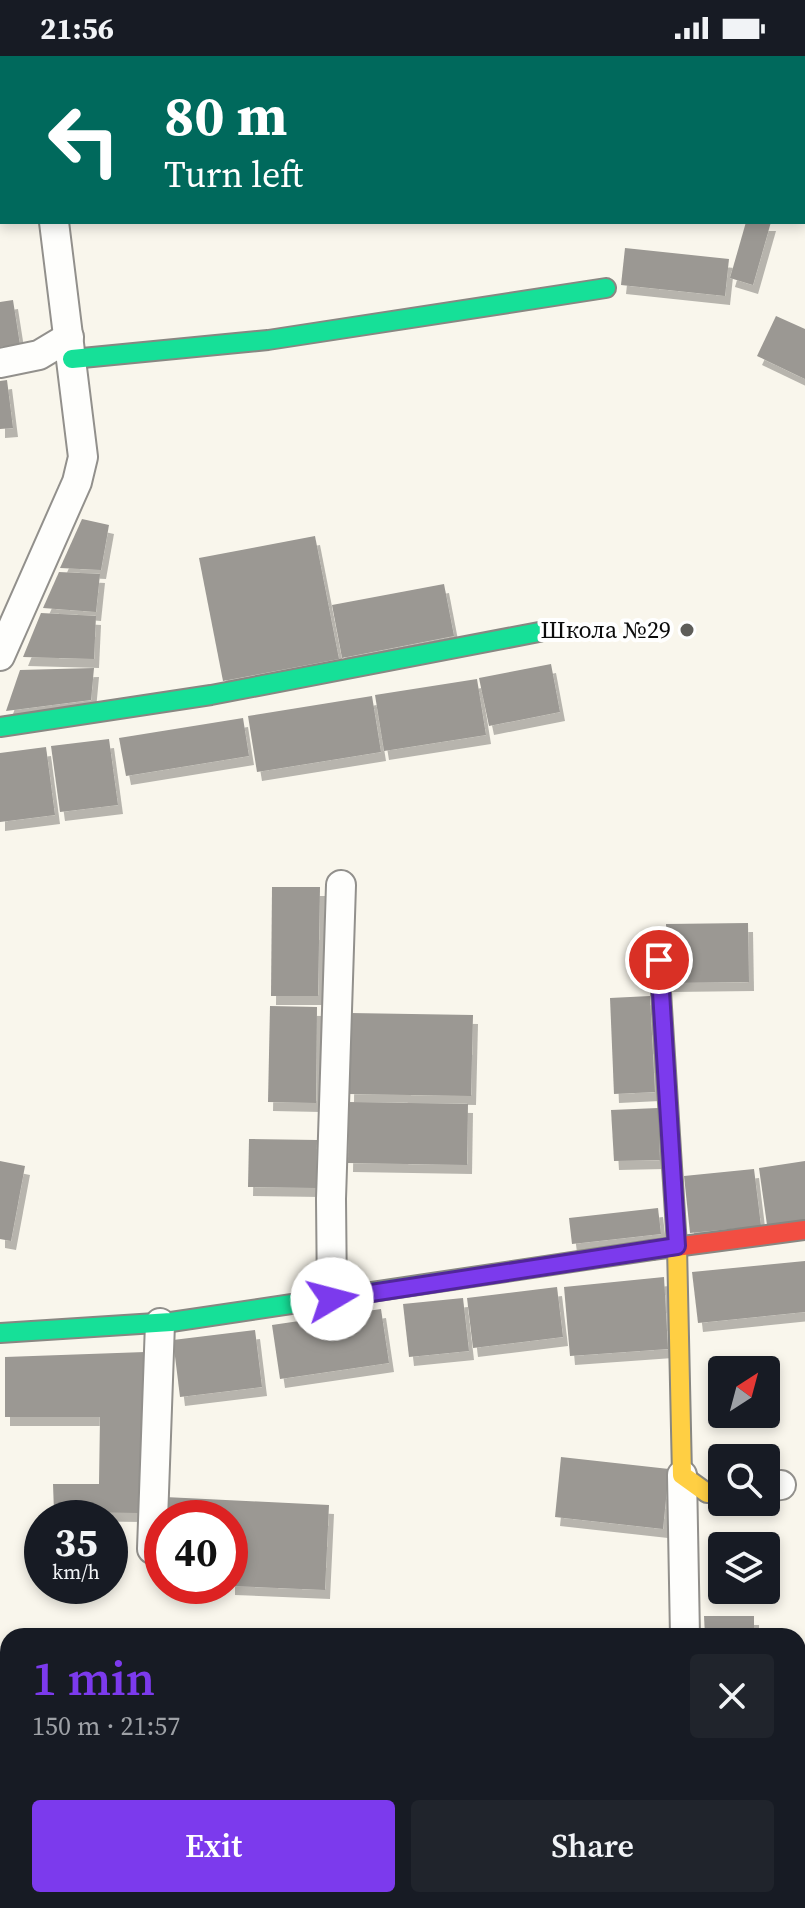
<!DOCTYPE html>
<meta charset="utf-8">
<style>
body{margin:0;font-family:"Source Serif 4",serif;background:#20242c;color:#f1f3f6;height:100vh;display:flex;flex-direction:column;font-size:30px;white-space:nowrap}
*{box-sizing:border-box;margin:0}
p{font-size:26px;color:#9ea1a6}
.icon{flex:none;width:44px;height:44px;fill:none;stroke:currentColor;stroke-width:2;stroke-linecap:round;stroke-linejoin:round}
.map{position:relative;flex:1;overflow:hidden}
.side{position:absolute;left:0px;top:1572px;width:806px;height:280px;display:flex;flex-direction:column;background:#171b24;border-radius:24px 24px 0 0;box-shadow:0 4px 12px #0003}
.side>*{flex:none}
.top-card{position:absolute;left:0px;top:0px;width:806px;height:168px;box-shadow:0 4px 12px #0003;background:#00695c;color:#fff;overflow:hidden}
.needle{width:52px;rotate:36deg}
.controls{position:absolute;left:708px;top:1300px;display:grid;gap:16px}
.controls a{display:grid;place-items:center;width:72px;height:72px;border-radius:8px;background:#171b24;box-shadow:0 4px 12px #0003;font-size:40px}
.speed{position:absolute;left:24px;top:1444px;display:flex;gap:16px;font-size:40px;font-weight:700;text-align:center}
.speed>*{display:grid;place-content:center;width:104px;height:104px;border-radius:50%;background:#171b24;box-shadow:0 4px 12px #0003;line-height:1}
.speed small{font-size:20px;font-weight:400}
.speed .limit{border:12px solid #d22;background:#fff;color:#111}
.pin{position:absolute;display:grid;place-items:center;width:68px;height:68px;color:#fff;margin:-34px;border:4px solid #fff;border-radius:50%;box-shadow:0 2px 8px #0007}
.me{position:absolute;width:88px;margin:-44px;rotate:82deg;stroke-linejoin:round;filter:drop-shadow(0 0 6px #0008)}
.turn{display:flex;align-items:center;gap:28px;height:168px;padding:0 32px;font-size:36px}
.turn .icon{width:104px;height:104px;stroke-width:2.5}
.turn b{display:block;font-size:56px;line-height:68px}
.round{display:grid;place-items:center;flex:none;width:84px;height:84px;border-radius:8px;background:#20242c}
.head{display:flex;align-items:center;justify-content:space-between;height:136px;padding:0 32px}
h1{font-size:48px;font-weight:600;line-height:60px;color:#7c3aed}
.primary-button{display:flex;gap:16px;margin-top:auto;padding:16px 32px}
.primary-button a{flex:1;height:92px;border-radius:8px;background:#7c3aed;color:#fff;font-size:32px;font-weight:600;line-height:92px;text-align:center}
.primary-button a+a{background:#20242c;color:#f1f3f6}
.status{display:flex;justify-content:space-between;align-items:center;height:56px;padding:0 40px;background:#171b24;direction:ltr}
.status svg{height:22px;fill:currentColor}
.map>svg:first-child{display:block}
</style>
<div class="status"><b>21:56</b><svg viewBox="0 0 49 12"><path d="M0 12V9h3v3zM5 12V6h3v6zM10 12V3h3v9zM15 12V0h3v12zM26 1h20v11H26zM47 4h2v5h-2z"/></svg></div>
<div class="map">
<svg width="805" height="1852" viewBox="0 0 805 1852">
<defs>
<filter id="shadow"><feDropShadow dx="5" dy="9" stdDeviation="0" flood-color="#0004"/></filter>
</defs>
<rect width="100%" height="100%" fill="#f9f6ec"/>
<!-- building -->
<g fill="#9b9893" filter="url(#shadow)">
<polygon points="746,166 771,166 753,229 730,222"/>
<polygon points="625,192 729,203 725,240 621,229"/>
<polygon points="13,244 20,289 0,291 0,246"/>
<polygon points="776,260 805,273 805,323 757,300"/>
<polygon points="7,324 13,372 0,373 0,325"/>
<polygon points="82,463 109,469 101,514 60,512"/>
<polygon points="315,480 339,603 223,625 199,502"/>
<polygon points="59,516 100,518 96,556 43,552"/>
<polygon points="444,528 454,580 342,602 332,549"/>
<polygon points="41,557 96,560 94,603 23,601"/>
<polygon points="551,608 560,656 489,670 479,622"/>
<polygon points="94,612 91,644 6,655 20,614"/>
<polygon points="477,623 486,679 384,695 375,639"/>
<polygon points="372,640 381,696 257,716 248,660"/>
<polygon points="243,662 249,700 126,720 119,682"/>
<polygon points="109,683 118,749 60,756 51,690"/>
<polygon points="46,691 55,759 0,766 0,697"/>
<polygon points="272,831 320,831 318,940 271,940"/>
<polygon points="748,867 749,926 667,927 666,868"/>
<polygon points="650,940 655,1036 614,1038 610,942"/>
<polygon points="270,950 317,951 316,1047 268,1046"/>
<polygon points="350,957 473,959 471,1040 349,1038"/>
<polygon points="349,1046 468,1048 467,1109 348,1107"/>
<polygon points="658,1052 660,1104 614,1105 611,1054"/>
<polygon points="249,1083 317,1084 316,1132 248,1131"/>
<polygon points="0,1105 25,1110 11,1185 0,1183"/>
<polygon points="805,1105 805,1164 767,1169 759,1112"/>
<polygon points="754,1113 761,1170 690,1177 684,1120"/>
<polygon points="658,1152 661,1178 572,1188 569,1162"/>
<polygon points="805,1205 805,1256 698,1267 692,1216"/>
<polygon points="664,1221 668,1293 570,1300 564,1231"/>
<polygon points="557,1231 563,1281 473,1292 467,1242"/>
<polygon points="463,1242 469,1295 409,1301 403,1248"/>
<polygon points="381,1253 389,1307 280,1323 272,1269"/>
<polygon points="255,1274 262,1331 180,1341 173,1284"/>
<polygon points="145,1296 139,1457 54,1456 53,1428 99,1428 100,1361 5,1361 5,1301"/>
<polygon points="561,1401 669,1413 663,1473 555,1461"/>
<polygon points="165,1441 329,1449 325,1534 230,1530 230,1462 164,1462"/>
<polygon points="704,1560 754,1560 754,1580 705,1580"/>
<polygon points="805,1669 805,1709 798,1710 798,1670"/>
<polygon points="805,1746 805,1795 798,1796 798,1747"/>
</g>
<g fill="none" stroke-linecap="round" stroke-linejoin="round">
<!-- street casing -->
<g stroke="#92908c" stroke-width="32">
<g id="street">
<polyline points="34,0 34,2"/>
<polyline points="0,307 39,299 69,281"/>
<polyline points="0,600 77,426 83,401 54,166"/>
<polyline points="332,1243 331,1143 341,829"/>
<polyline points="682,1419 685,1580"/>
<polyline points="766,1431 781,1429"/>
<polyline points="152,1493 160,1267"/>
<polyline points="798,1728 805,1727"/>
<polyline points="711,1844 712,1852"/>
</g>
</g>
<!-- fast casing -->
<g stroke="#888782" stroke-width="22">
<g id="fast">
<polyline points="72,303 268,284 606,232"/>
<polyline points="0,671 211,639 539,576"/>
<polyline points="0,1277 171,1266 652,1194"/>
</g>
</g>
<!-- slow casing -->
<g stroke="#888782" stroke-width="22">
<polyline id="slow" points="659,904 677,1190 682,1419 707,1437 722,1435"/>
</g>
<!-- jam casing -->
<g stroke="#888782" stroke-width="22">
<polyline id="jam" points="652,1194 805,1174"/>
</g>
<!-- street -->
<use href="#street" stroke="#fefefc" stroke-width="28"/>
<!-- fast -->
<use href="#fast" stroke="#16e098" stroke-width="18"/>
<!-- slow -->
<use href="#slow" stroke="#ffcf43" stroke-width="18"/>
<!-- jam -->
<use href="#jam" stroke="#f24e42" stroke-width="18"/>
</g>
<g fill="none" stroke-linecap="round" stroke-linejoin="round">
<!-- route casing -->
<g stroke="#51269a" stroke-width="20">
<polyline id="route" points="332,1243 677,1190 659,904"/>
</g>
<!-- route -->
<use href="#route" stroke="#7c3aed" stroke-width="14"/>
</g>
<!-- markers -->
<circle fill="#5e5d59" stroke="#fff" stroke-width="3" cx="687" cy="574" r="8"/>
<g text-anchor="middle" stroke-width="8" stroke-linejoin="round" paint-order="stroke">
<!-- poi labels -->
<g font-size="24" fill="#0a0a0a" stroke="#fff" text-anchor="end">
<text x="671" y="582">Школа №29</text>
</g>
</g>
</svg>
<div class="controls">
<a><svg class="needle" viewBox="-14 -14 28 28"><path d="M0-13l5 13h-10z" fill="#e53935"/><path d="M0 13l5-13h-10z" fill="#9ea1a6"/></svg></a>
<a><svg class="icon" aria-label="search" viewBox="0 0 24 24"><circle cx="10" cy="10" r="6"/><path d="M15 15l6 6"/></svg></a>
<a><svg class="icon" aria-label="layers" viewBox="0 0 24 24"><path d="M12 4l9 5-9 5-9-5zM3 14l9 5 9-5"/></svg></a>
</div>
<div class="speed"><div>35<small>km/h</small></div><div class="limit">40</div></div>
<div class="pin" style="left:659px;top:904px;background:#d93025"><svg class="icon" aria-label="arrive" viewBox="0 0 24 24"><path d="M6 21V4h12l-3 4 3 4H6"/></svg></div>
<svg class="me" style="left:332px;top:1243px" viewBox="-20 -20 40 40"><circle r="19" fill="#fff"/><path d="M0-13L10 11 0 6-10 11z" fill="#7c3aed"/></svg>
<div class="top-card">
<div class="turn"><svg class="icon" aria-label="left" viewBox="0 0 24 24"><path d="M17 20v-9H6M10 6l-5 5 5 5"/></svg><div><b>80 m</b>Turn left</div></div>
</div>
<section class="side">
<div class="head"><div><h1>1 min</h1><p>150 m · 21:57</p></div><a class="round"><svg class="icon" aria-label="close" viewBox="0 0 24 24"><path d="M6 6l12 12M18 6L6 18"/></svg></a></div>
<div class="primary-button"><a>Exit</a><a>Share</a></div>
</section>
</div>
